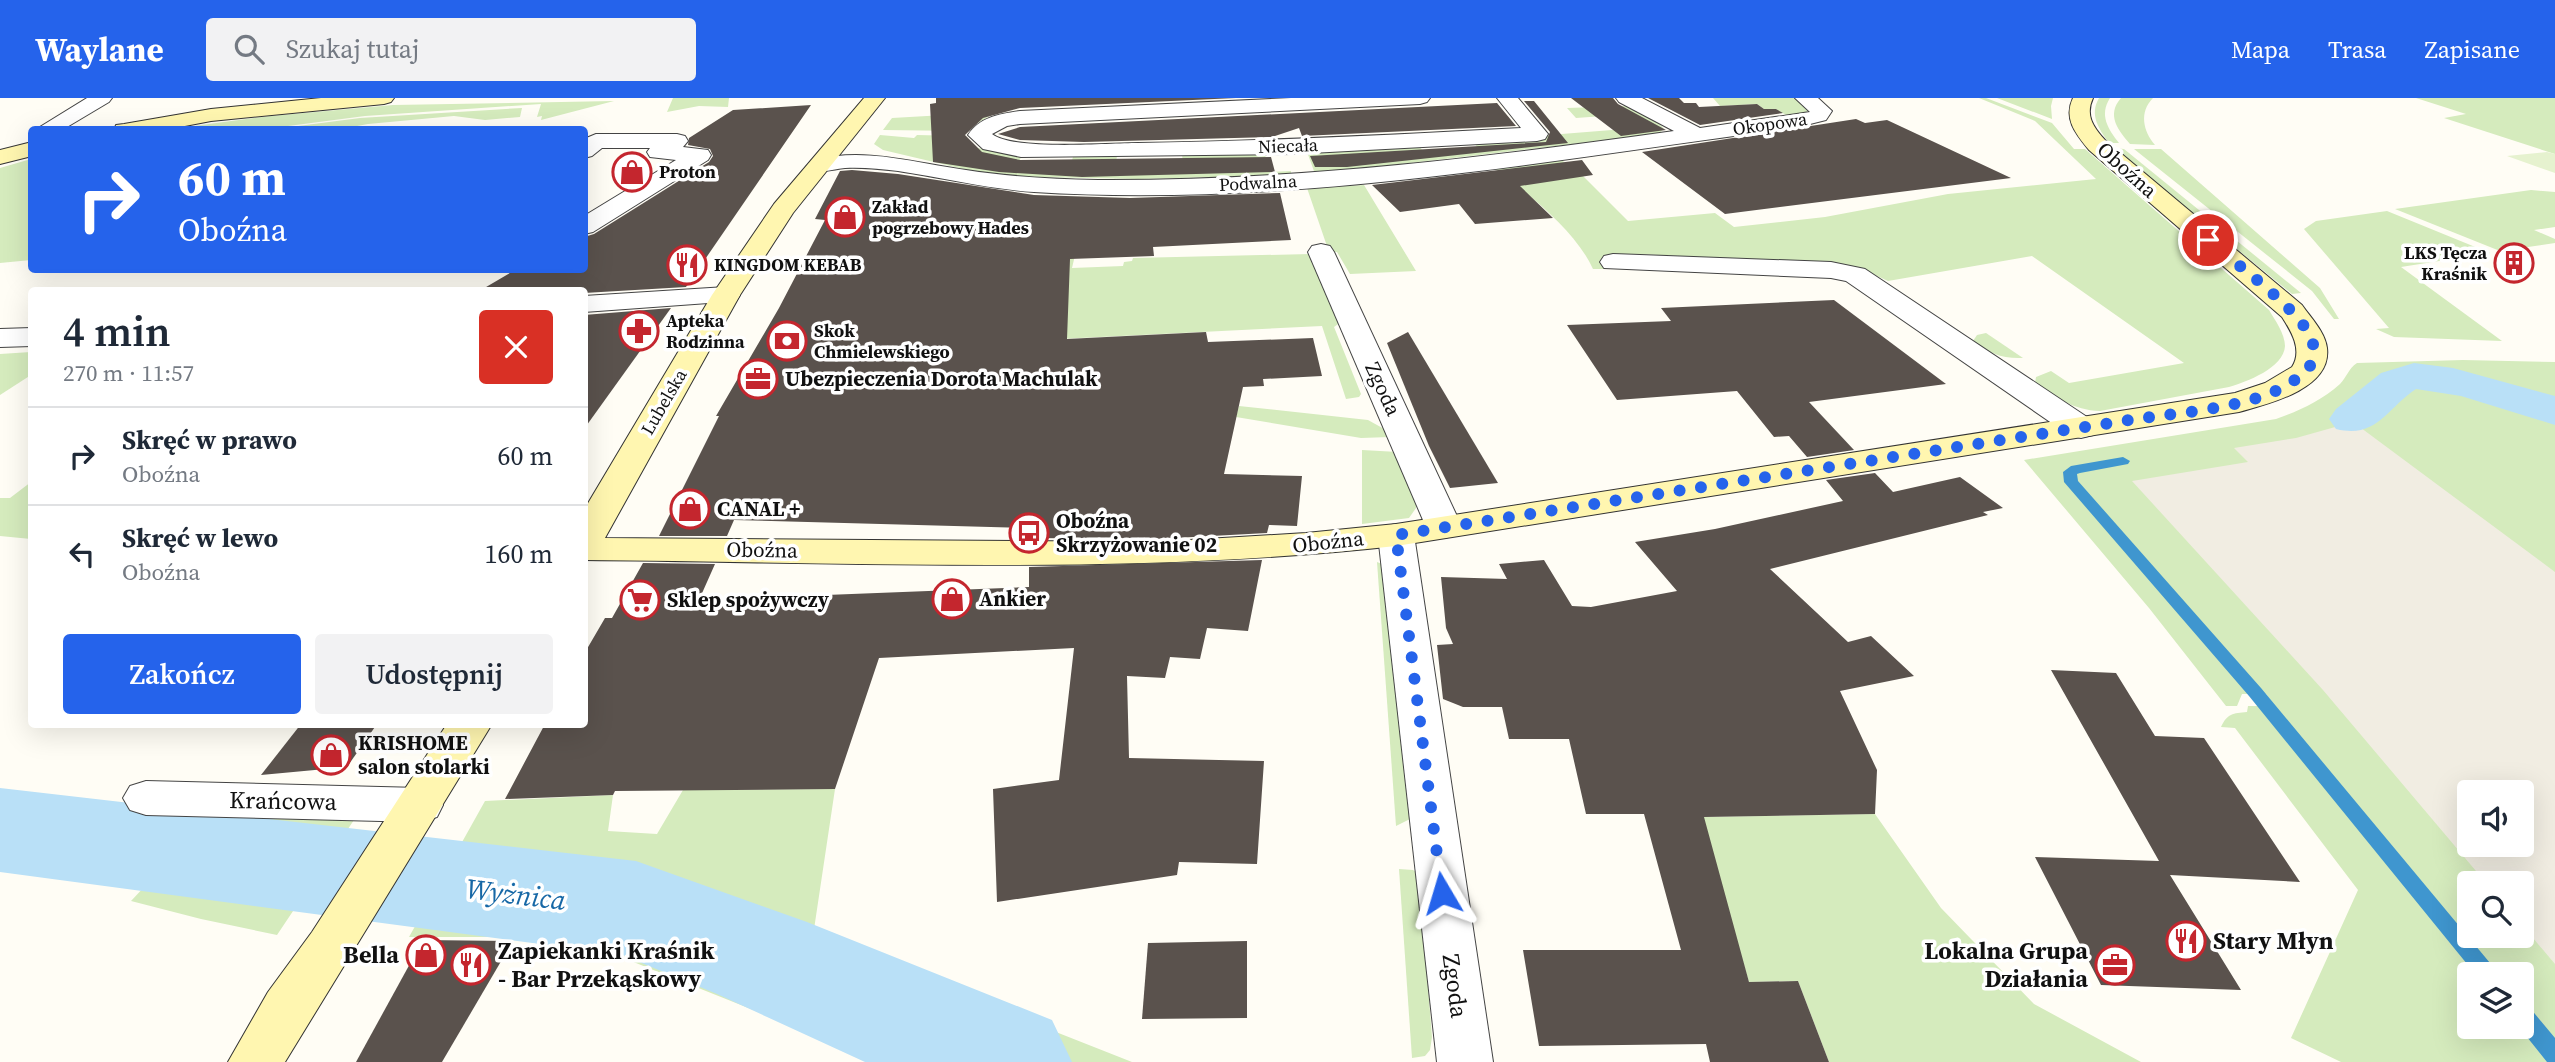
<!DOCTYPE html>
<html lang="pl">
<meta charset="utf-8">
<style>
body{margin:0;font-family:"Source Serif 4",serif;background:#f2f2f3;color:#1f2937;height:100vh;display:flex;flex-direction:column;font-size:26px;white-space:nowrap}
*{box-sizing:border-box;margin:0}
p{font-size:23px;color:#747a83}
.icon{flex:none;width:38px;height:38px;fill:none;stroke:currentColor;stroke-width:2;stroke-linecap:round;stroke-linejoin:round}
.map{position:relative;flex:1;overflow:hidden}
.details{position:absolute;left:28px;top:189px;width:560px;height:441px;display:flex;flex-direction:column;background:#fff;border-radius:7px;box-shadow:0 7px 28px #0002}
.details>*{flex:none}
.guide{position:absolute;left:28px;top:28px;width:560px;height:147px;border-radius:7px;box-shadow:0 7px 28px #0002;background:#2563eb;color:#fff;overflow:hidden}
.controls{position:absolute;left:2457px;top:682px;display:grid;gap:14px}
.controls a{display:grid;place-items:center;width:77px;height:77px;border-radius:7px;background:#fff;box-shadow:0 7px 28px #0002;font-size:35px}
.pin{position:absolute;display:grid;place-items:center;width:60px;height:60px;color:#fff;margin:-30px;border:4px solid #fff;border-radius:50%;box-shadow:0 2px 7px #0007}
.me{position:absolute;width:77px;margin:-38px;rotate:353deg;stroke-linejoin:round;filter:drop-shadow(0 0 5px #0008)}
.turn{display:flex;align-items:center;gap:24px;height:147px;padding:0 35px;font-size:32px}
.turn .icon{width:91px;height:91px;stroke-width:2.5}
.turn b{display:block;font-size:49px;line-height:60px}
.round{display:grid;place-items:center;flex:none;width:74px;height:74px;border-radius:7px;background:#f2f2f3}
.overview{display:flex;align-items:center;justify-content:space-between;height:119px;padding:0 35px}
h1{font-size:42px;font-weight:600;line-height:52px}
.primary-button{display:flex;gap:14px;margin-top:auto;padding:14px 35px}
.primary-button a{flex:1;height:80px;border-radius:7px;background:#2563eb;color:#fff;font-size:28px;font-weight:600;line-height:80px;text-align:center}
.primary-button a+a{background:#f2f2f3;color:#1f2937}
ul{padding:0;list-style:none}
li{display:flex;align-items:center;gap:21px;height:98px;padding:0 35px;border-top:2px solid #e0e1e3}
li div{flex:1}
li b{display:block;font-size:26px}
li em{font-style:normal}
header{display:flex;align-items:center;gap:42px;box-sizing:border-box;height:98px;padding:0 35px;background:#2563eb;color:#fff}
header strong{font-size:33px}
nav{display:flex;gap:38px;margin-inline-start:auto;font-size:24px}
.search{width:490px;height:63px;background:#f2f2f3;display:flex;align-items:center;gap:18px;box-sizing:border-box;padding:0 24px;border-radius:7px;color:#747a83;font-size:26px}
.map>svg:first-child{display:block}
</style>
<header>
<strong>Waylane</strong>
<div class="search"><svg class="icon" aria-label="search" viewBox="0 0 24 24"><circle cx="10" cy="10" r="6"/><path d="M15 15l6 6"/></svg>Szukaj tutaj</div>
<nav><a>Mapa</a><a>Trasa</a><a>Zapisane</a></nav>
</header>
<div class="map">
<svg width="2555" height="964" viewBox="0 0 2555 964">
<rect width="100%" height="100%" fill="#fffdf5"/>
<!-- green -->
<g fill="#d5ebbd" fill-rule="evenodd">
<polygon points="673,0 729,0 728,9 699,8 667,14"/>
<polygon points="1713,0 1796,0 1811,12 1791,20 1776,11 1764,11 1757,6 1720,8"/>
<path d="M1979,0H1986L2052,25L2074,51H2085L2269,212C2275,222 2285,236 2285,248C2284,270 2246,284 2229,289L2100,313C2073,312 2057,300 2035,285L2036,279L2051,273L2069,285L2184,265L2032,158L1888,183C1840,158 1782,163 1730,161C1692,159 1654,155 1616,157L1611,158L1613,171H1593C1576,133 1528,95 1495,71L1560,61L1583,78L1628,123L1715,115L1734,129L1825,119L1948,96L2096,81L2035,23Z"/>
<polygon points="1997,0 2053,0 2051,8 2052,21"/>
<path d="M2099,0H2110C2099,17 2108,31 2119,45H2109C2099,31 2089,17 2099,0Z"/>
<path d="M2121,0H2153C2139,14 2143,33 2155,47L2130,46C2118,32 2106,17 2121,0Z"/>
<polygon points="2416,0 2555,0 2555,56 2444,20 2466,16"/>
<polygon points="614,3 541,22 542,18 537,19 541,6 365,18 265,31 171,31 270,18 393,7"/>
<polygon points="1627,8 1656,22 1664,31 1658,36 1315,76 1306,51 1420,49 1424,55 1481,53 1472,43 1637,30 1631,16 1576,20 1567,10"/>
<polygon points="522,10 520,19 485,22 454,18 368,26 341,31 275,31 360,20"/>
<polygon points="997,14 963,33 883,32 892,20"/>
<polygon points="880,37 914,40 917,37 961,38 977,50 1022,56 1017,70 1071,66 1074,55 1117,58 1115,70 1183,68 1182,55 1265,54 1267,74 1291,73 1291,77 1138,81 993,78 883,52 874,46"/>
<polygon points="2113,50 2124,51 2301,195 2292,196"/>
<polygon points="2134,51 2161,51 2320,190 2339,221 2334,221 2312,193"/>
<polygon points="31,61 31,162 0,165 0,70"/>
<polygon points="1364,87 1416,173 1350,176 1337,154 1329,154 1307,90"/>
<polygon points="2531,92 2555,94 2555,129 2534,132 2555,141 2555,145 2500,153 2395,111"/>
<polygon points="2387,113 2490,155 2401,169 2502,243 2394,239 2376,231 2389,230 2304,131 2316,123"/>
<polygon points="1076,153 1072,170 1123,168 1124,164 1132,163 1133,160 1310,156 1341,224 1334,229 1361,296 1359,299 1346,301 1322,228 1060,241 963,198"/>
<path d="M1986,235L2023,260C2002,261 1989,255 1973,243L1977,237Z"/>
<polygon points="31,254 31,277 0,297 0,256"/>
<path d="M2463,262L2555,264V957L2522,917V877H2489L2340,696L2266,596H2242L2237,608H2226L2149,510L2024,362L2276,321C2299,313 2321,303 2340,286C2347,279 2348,271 2357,265ZM2469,695H2522V747H2469ZM2469,786H2522V838H2469Z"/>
<polygon points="1239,308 1368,322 1386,332 1390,339 1361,340 1236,319"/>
<polygon points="1362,352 1398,354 1416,404 1416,410 1409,420 1362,426"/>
<polygon points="31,384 31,441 0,438 0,400 10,400"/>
<polygon points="1377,464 1382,466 1410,721 1396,728"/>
<path d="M2248,608H2262L2483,877H2469V929H2522V924L2555,964H2341L2291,940L2358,792L2235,630L2221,629C2227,616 2233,615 2247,614Z"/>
<polygon points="835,691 813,838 1132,964 883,964 586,845 522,839 409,839 485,703 613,697 608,733 657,736 683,692"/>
<polygon points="0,700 144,711 360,713 277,837 201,821 131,803 146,787 0,769"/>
<polygon points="1875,716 1941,810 2034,906 2141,964 1829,964 1798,883 1749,884 1700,719"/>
<polygon points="1399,771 1413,772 1419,776 1432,939 1430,952 1425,958 1412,960"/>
</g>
<!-- pitch -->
<polygon fill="#e6f2cf" points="2547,54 2555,56 2555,75 2507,58"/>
<!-- plaza -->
<path fill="#f1ede2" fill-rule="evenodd" d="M2353,324L2555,474V866L2522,827V786H2487L2323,592L2132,383L2248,364L2234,350L2296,340ZM2469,695H2522V747H2469Z"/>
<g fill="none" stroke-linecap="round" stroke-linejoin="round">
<!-- stream -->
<g fill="#3f96cf" fill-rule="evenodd">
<polygon points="2123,359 2130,363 2128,366 2080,375 2077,376 2078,383 2261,590 2500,877 2476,877 2249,598 2064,384 2063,374 2071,368"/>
<polygon points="2522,908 2530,910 2555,940 2555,964 2547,964 2519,929 2522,929"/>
</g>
<!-- canal -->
<path fill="#b9e0f7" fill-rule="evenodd" d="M2414,265L2453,270L2555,298V327L2461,298L2416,291C2386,311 2377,341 2336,331L2329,321L2336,311L2381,275Z"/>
<!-- river -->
<polygon fill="#b9e0f7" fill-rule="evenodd" points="0,690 636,763 807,824 1052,922 1072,964 865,964 717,896 622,857 0,774"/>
</g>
<!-- building -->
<g fill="#5a524d">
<polygon points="936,0 1236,0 1020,10 983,20 965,37 982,54 1020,62 1271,59 1275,74 1082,79 999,74 933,64 930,6 936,5"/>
<polygon points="1571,0 1613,0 1618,6 1666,32 1621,38"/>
<polygon points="1648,0 1679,0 1684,5 1696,5 1699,9 1757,6 1764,11 1776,11 1783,15 1700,27"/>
<polygon points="1524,3 1534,3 1568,45 1347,69 1315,69 1310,58 1546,44 1550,34"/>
<polygon points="1497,5 1516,28 1302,38 1299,30 1272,39 1084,44 1020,42 998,36 1020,29"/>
<polygon points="811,7 686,189 584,195 584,192 481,192 515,172 584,172 584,139 594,136 709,64 713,58 710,51 688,47 689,40 733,12"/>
<polygon points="1856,21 1865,25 1887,22 2011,80 1725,116 1642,54"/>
<polygon points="1582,62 1593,77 1520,88 1553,120 1475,126 1459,106 1400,114 1372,87"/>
<polygon points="852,72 898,76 1034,97 1130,100 1280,95 1291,142 1153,149 1154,158 1070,161 1067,241 1206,234 1208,244 1313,240 1322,278 1263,281 1264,288 1243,289 1224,376 1302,378 1297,428 1269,427 1267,435 1156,441 1028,440 1028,430 734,422 727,438 659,438 719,318 716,318 779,210 825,122 815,121 840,73"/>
<polygon points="1834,202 1946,286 1809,304 1854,352 1807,359 1789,338 1774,339 1737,293 1617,302 1567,227 1671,223 1661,210"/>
<polygon points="671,210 584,331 584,217"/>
<polygon points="1408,234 1498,385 1450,390 1429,348 1387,245"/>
<polygon points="1875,375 1893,394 1960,379 2003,410 1983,414 1988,417 1770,471 1848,544 1871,538 1914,578 1840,593 1877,672 1875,716 1704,719 1749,884 1798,883 1829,964 1710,964 1706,946 1539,948 1523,852 1681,852 1644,716 1586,716 1569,641 1509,641 1502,609 1463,609 1443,601 1437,547 1453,546 1446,530 1441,479 1507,481 1499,466 1544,462 1572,508 1591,509 1677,493 1635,444 1715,431 1843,403 1826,382"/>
<polygon points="1262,462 1248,533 1207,530 1200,561 1170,559 1165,580 1127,578 1129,660 1264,663 1257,766 1179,764 1177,777 997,804 993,691 1059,682 1074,550 879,560 835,691 615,693 613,697 505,701 545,626 584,626 584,556 605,520 612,520 643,465 715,466 699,502 1029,489 1029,469"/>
<polygon points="2051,572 2116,575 2155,638 2204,640 2300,784 2170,777 2241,892 2101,887 2035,759 2159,763"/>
<polygon points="301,626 377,626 347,669 261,677"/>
<polygon points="423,842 513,843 442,964 356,964"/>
<polygon points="1247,843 1247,920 1142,921 1148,845"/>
</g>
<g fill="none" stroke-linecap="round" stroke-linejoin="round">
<!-- street casing -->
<g stroke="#444" stroke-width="2">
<g id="street">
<polygon points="87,0 112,0 109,4 62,32 35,32"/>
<path d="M1291,0H1430L1427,4L1420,6L1020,26L1007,28L992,36C1014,53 1107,45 1138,45C1266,43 1393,37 1521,30L1497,0H1518L1548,36L1545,41L1537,43L1292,56L1021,59L983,51L968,37C980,19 999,16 1020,13Z"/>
<path d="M1616,0H1642L1700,30L1810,14L1795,0H1818L1832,13L1826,22L1798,29C1545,63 1290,110 1034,94C988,91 944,80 898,73C880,71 863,69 845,70C834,71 825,75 814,72L811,67L814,62C866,49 914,65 966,72C1010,79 1054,81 1098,82C1292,83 1482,60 1674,33L1619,4Z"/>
<polygon points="596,36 677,36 685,38 688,43 683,49 708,52 711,57 708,62 593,134 584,136 584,118 676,62 650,59 647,54 650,50 602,50 592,58 584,60 584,41"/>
<polygon points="1321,146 1330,148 1334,154 1462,429 1457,437 1444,440 1431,437 1426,429 1308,154 1312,148"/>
<polygon points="1613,156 1831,164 1865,171 2093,323 2097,330 2093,337 2081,340 2069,337 1846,183 1831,180 1604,170 1600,164 1604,158"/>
<polygon points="726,189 736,191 740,197 736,203 584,214 584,198"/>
<polygon points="32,230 32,248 0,249 0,231"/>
<polygon points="1396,426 1409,429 1414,437 1493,964 1437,964 1378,437 1383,429"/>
<polygon points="146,683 420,690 437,695 443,707 437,719 420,724 146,717 130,712 123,700 130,688"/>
</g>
</g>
<!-- secondary casing -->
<g stroke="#333" stroke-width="2">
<g id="secondary">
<polygon points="321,0 394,0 391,4 384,6 211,23 164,32 114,32 116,27 124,26 211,11"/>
<path d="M864,0H885L793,115L740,197L605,440L1156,444L1306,435L1396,426L2235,295L2265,285L2292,269C2303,252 2291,233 2282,219L2089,52C2076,36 2063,21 2073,0H2093C2085,17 2093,29 2105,42L2302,207C2311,220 2325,234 2327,250C2332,291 2268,306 2239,314L1396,448C1128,478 854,464 584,462V412L712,197L774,106Z"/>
<polygon points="32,44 32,58 0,66 0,52"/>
<polygon points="447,626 492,626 285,964 228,964 268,894 312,834"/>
</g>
</g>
<!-- street -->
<use href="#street" fill="#fff" fill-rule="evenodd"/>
<!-- secondary -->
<use href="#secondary" fill="#fff6b0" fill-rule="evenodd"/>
</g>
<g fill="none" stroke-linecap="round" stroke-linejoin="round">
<!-- route -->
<path stroke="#2563eb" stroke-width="12" stroke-dasharray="0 21.6" d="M1442,795L1396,437L2136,321C2187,313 2276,310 2310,268C2311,261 2314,253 2313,246C2308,217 2232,163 2208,142"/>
</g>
<!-- icons -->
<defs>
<g id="shop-ring" transform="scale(2.0125)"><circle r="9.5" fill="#fff" stroke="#c4262e" stroke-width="1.5"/><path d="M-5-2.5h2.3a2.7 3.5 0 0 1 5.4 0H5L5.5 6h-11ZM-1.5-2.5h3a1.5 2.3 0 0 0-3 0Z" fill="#c4262e"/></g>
<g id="building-ring" transform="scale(2.0125)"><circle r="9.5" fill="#fff" stroke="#c4262e" stroke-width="1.5"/><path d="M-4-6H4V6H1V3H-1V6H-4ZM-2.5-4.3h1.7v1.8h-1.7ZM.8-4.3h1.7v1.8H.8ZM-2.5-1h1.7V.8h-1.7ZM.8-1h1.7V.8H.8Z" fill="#c4262e"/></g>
<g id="restaurant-ring" transform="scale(2.0125)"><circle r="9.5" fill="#fff" stroke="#c4262e" stroke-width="1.5"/><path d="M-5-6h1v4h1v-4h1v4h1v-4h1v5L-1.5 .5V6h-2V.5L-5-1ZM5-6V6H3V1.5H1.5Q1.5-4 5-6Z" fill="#c4262e"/></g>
<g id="pharmacy-ring" transform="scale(2.0125)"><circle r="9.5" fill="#fff" stroke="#c4262e" stroke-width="1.5"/><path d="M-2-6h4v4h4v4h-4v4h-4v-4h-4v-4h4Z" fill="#c4262e"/></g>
<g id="bank-ring" transform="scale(2.0125)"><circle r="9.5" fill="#fff" stroke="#c4262e" stroke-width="1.5"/><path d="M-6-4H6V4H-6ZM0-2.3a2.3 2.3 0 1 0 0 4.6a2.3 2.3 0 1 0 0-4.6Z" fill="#c4262e"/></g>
<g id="office-ring" transform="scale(2.0125)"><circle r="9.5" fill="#fff" stroke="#c4262e" stroke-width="1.5"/><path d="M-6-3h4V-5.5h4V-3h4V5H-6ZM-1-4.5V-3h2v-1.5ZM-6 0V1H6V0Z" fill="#c4262e"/></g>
<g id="bus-ring" transform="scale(2.0125)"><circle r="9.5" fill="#fff" stroke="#c4262e" stroke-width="1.5"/><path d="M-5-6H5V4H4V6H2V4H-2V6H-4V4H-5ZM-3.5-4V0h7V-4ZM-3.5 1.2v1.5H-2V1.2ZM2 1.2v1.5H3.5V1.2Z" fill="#c4262e"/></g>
<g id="supermarket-ring" transform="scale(2.0125)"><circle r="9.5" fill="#fff" stroke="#c4262e" stroke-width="1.5"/><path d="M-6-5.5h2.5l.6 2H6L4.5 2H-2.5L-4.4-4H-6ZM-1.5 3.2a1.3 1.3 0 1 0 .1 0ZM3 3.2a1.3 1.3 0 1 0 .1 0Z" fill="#c4262e"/></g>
</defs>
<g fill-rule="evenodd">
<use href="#shop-ring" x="632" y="74"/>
<use href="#shop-ring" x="845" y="119"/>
<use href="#building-ring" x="2514" y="165"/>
<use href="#restaurant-ring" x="687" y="167"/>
<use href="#pharmacy-ring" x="639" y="233"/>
<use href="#bank-ring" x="787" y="243"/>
<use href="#office-ring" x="758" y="281"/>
<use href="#shop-ring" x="690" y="411"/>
<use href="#bus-ring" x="1029" y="435"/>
<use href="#shop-ring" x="952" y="501"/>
<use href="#supermarket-ring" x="640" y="502"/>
<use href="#shop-ring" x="331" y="657"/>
<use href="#restaurant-ring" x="2186" y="843"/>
<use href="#shop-ring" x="426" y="857"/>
<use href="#restaurant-ring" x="471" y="867"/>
<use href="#office-ring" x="2115" y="867"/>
</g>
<g text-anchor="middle" stroke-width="7" stroke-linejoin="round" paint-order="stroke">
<!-- far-street labels -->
<g font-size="18" fill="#111" stroke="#fff">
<text transform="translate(1770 26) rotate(-8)" y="6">Okopowa</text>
<text transform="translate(1288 48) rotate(-2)" y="6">Niecała</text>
<text transform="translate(1258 85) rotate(-3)" y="6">Podwalna</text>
<text transform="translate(664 304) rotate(-60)" y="6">Lubelska</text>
</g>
<!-- far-poi labels -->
<g font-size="18" font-weight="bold" fill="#111" stroke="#fff" text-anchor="start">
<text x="659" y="80">Proton</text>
<text x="872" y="115">Zakład<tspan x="872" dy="21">pogrzebowy Hades</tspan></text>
<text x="2487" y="161" text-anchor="end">LKS Tęcza<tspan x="2487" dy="21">Kraśnik</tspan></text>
<text x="714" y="173">KINGDOM KEBAB</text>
<text x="666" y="229">Apteka<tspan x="666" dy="21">Rodzinna</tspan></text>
<text x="814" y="239">Skok<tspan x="814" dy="21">Chmielewskiego</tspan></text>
</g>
<!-- street labels -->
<g font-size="21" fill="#111" stroke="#fff">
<text transform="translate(2127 72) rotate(42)" y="7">Oboźna</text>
<text transform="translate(1383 291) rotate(65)" y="7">Zgoda</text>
<text transform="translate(1328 444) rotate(-6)" y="7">Oboźna</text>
<text transform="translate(762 452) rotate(1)" y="7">Oboźna</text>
</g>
<!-- poi labels -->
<g font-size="21" font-weight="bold" fill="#111" stroke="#fff" text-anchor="start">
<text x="785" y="288">Ubezpieczenia Dorota Machulak</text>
<text x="717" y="418">CANAL +</text>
<text x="1056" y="430">Oboźna<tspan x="1056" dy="24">Skrzyżowanie 02</tspan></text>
<text x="979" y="508">Ankier</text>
<text x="667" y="509">Sklep spożywczy</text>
<text x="358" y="652">KRISHOME<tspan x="358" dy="24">salon stolarki</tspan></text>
</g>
<!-- near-street labels -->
<g font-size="24" fill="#111" stroke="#fff">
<text transform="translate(283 703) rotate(1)" y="8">Krańcowa</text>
<text transform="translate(1455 888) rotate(82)" y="8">Zgoda</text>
</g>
<!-- near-poi labels -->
<g font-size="24" font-weight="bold" fill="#111" stroke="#fff" text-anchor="start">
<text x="2213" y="851">Stary Młyn</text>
<text x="498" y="861">Zapiekanki Kraśnik<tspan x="498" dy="28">- Bar Przekąskowy</tspan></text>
<text x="2088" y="861" text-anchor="end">Lokalna Grupa<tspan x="2088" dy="28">Działania</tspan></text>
<text x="399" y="865" text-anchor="end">Bella</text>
</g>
<!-- near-water labels -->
<g font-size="28" font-style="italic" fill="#1768a6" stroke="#fff">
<text transform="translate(516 796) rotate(7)" y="10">Wyżnica</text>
</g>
</g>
</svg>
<div class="controls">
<a><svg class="icon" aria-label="sound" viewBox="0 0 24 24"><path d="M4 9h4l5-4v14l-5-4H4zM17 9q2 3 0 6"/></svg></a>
<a><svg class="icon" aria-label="search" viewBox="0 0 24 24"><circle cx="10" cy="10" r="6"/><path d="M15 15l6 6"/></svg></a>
<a><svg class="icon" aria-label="layers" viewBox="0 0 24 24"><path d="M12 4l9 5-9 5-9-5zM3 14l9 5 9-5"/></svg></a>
</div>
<div class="pin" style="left:2208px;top:142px;background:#d93025"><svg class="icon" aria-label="arrive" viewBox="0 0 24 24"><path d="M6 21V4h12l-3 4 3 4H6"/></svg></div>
<svg class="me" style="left:1442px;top:795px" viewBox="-20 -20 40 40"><path d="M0-17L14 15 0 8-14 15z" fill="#2563eb" stroke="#fff" stroke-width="4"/></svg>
<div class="guide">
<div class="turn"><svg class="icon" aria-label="right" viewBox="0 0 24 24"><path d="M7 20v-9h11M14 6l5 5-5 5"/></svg><div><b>60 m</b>Oboźna</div></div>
</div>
<section class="details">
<div class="overview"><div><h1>4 min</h1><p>270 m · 11:57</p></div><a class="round" style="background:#d93025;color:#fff"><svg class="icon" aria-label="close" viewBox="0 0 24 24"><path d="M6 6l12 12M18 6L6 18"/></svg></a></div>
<ul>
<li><svg class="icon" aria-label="right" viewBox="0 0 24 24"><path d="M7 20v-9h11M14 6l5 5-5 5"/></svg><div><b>Skręć w prawo</b><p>Oboźna</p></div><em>60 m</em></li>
<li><svg class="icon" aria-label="left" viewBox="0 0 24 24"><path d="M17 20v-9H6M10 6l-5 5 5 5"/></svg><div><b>Skręć w lewo</b><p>Oboźna</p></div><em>160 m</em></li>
</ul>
<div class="primary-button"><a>Zakończ</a><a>Udostępnij</a></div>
</section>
</div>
